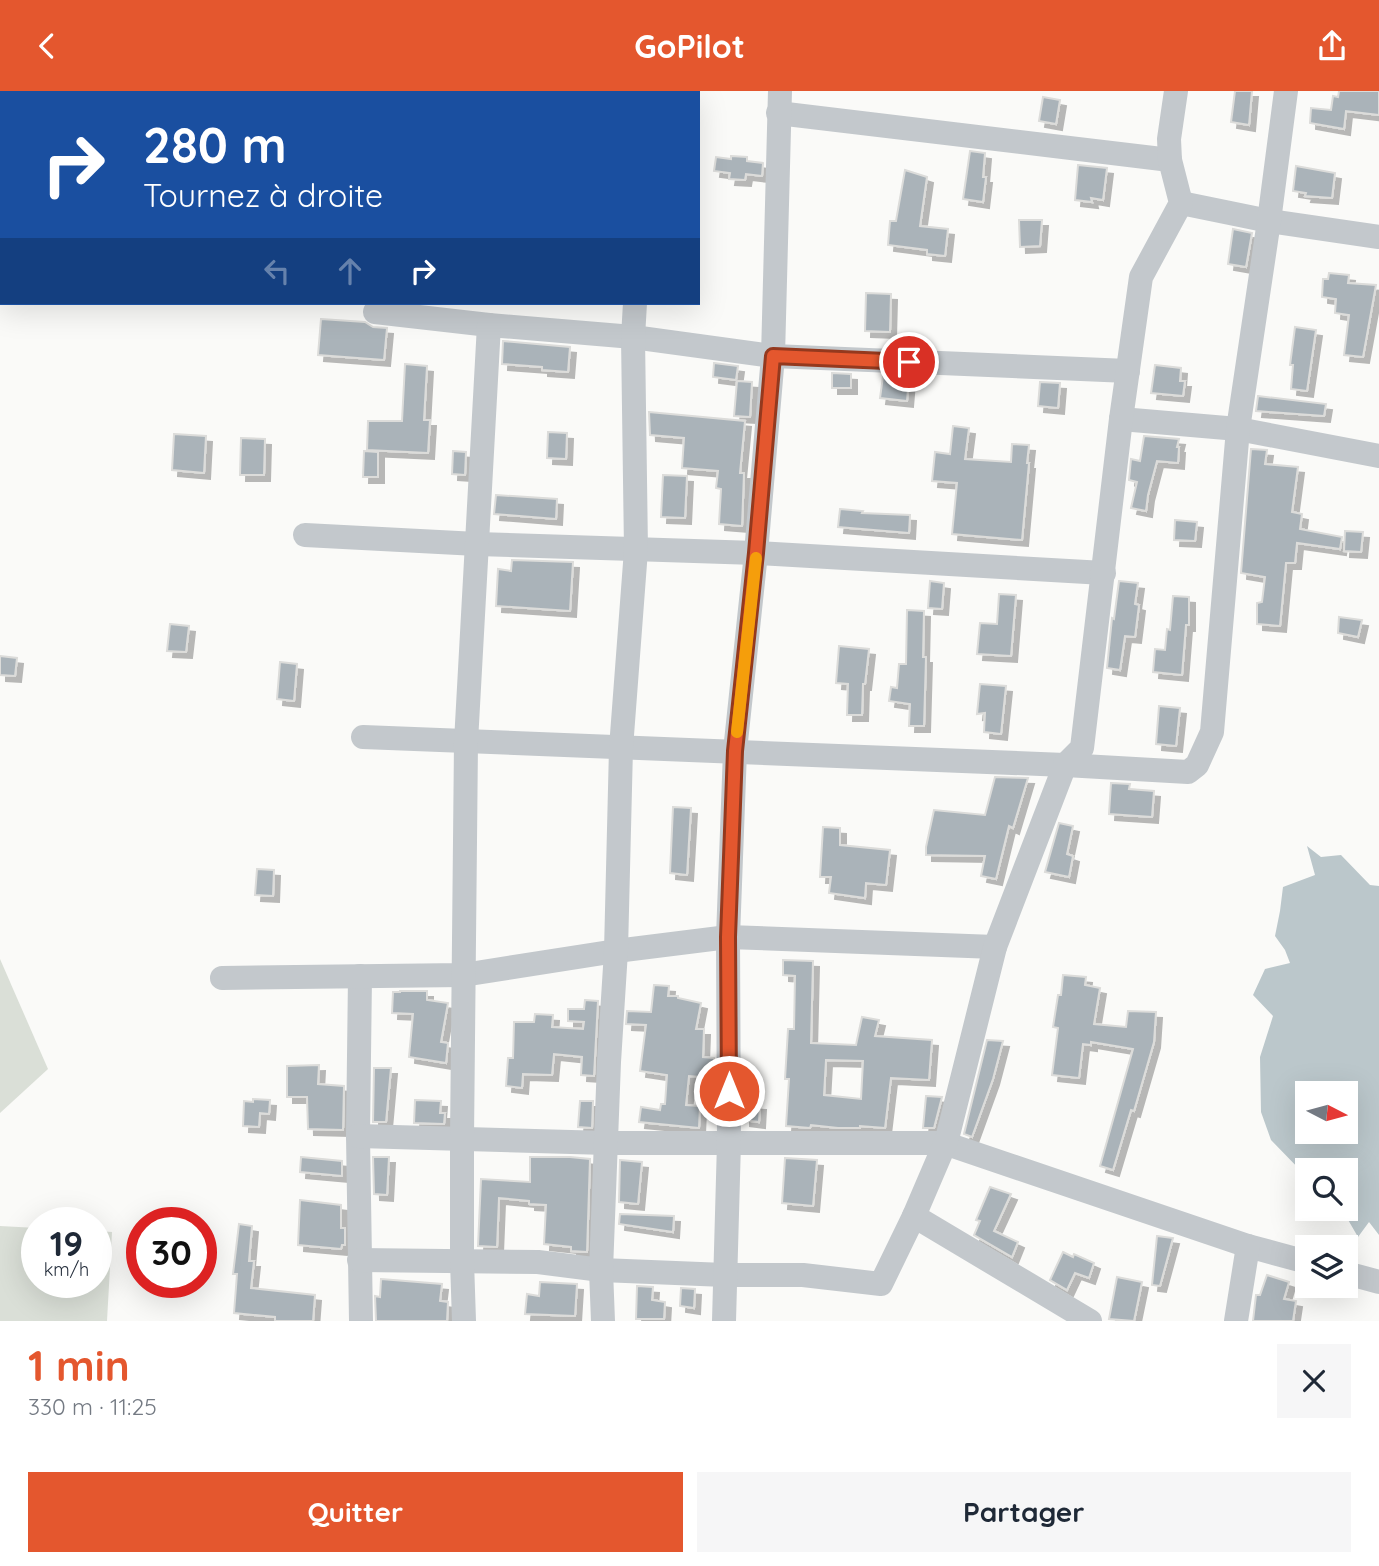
<!DOCTYPE html>
<html lang="fr">
<meta charset="utf-8">
<style>
body{margin:0;font-family:Quicksand,sans-serif;background:#f6f6f7;color:#1f2937;height:100vh;display:flex;flex-direction:column;font-size:26px;white-space:nowrap}
*{box-sizing:border-box;margin:0}
p{font-size:23px;color:#747a83}
.icon{flex:none;width:38px;height:38px;fill:none;stroke:currentColor;stroke-width:2;stroke-linecap:round;stroke-linejoin:round}
.map{position:relative;height:1230px;overflow:hidden}
.sheet{display:flex;flex-direction:column;background:#fff;flex:1}
.sheet>*{flex:none}
.hud{position:absolute;left:0px;top:0px;width:700px;height:214px;box-shadow:0 7px 28px #0002;background:#1a4fa0;color:#fff;overflow:hidden}
.needle{width:46px;rotate:96deg}
.controls{position:absolute;left:1295px;top:990px;display:grid;gap:14px}
.controls a{display:grid;place-items:center;width:63px;height:63px;border-radius:0px;background:#fff;box-shadow:0 7px 28px #0002;font-size:35px}
.speed{position:absolute;left:21px;top:1116px;display:flex;gap:14px;font-size:35px;font-weight:700;text-align:center}
.speed>*{display:grid;place-content:center;width:91px;height:91px;border-radius:50%;background:#fff;box-shadow:0 7px 28px #0002;line-height:1}
.speed small{font-size:18px;font-weight:400}
.speed .limit{border:10px solid #d22;background:#fff;color:#111}
.pin{position:absolute;display:grid;place-items:center;width:60px;height:60px;color:#fff;margin:-30px;border:4px solid #fff;border-radius:50%;box-shadow:0 2px 7px #0007}
.me{position:absolute;width:77px;margin:-38px;rotate:0deg;stroke-linejoin:round;filter:drop-shadow(0 0 5px #0008)}
.turn{display:flex;align-items:center;gap:24px;height:147px;padding:0 28px;font-size:32px}
.turn .icon{width:91px;height:91px;stroke-width:2.5}
.turn b{display:block;font-size:49px;line-height:60px}
.lanes{display:flex;align-items:center;height:66px;padding:0 28px;background:#0003;justify-content:center;gap:35px;direction:ltr}
.lanes .off{opacity:.35}
.round{display:grid;place-items:center;flex:none;width:74px;height:74px;border-radius:0px;background:#f6f6f7}
.headline{display:flex;align-items:center;justify-content:space-between;height:119px;padding:0 28px}
h1{font-size:42px;font-weight:700;line-height:52px;color:#e4572e}
.primary-button{display:flex;gap:14px;margin-top:auto;padding:14px 28px}
.primary-button a{flex:1;height:80px;border-radius:0px;background:#e4572e;color:#fff;font-size:28px;font-weight:700;line-height:80px;text-align:center}
.primary-button a+a{background:#f6f6f7;color:#1f2937}
header{display:flex;justify-content:space-between;align-items:center;height:91px;padding:0 28px;background:#e4572e;color:#fff;font-size:32px;font-weight:700}
.map>svg:first-child{display:block}
</style>
<header><svg class="icon" aria-label="back" viewBox="0 0 24 24"><path d="M15 5l-7 7 7 7"/></svg>GoPilot<svg class="icon" aria-label="share" viewBox="0 0 24 24"><path d="M12 15V3M7 8l5-5 5 5M5 13v7h14v-7"/></svg></header>
<div class="map">
<svg width="1379" height="1230" viewBox="0 0 1379 1230">
<defs>
<filter id="shadow"><feDropShadow dx="6" dy="6" stdDeviation="0" flood-color="#0004"/></filter>
</defs>
<rect width="100%" height="100%" fill="#fafaf8"/>
<!-- green -->
<g fill="#dadfd7">
<polygon points="0,868 48,978 0,1022"/>
<polygon points="0,1135 37,1137 37,1192 96,1192 96,1140 112,1141 107,1230 0,1230"/>
</g>
<!-- water -->
<path fill="#bbc7cb" fill-rule="evenodd" d="M1307,755L1321,766L1341,764L1370,794L1379,795V1144L1369,1131L1358,1146L1347,1127L1325,1118H1346V1080H1307V1090L1305,1084L1271,1049L1261,1021L1260,966L1273,925L1253,904L1265,878L1290,872L1285,859L1275,845L1280,820L1283,796L1315,784ZM1307,1003H1346V1041H1307Z"/>
<!-- building -->
<g fill="#aab3b9" stroke="#dcdcda" stroke-width="2" fill-rule="evenodd" filter="url(#shadow)">
<polygon points="1235,0 1252,0 1249,34 1231,31"/>
<polygon points="1339,0 1379,0 1379,24 1346,20 1344,38 1310,32 1311,17 1331,19 1333,5 1338,6"/>
<polygon points="1043,6 1060,9 1056,33 1039,30"/>
<polygon points="970,60 985,62 983,86 986,86 983,111 963,108"/>
<polygon points="731,65 747,66 747,70 763,72 762,85 746,83 745,89 729,88 730,82 714,80 716,66 731,68"/>
<polygon points="1078,74 1107,77 1103,109 1091,107 1092,111 1075,109"/>
<polygon points="1296,75 1335,82 1332,107 1305,105 1306,102 1293,100"/>
<polygon points="905,79 927,86 920,135 948,138 945,165 927,163 927,159 888,154 890,130 896,130"/>
<polygon points="1019,129 1042,129 1040,155 1020,156"/>
<polygon points="1233,138 1252,142 1246,176 1228,173"/>
<polygon points="1329,182 1349,184 1348,192 1376,194 1363,266 1344,264 1349,224 1335,222 1336,208 1322,206 1323,188 1328,188"/>
<polygon points="866,202 891,203 890,241 865,240"/>
<polygon points="321,228 365,231 373,236 387,237 384,269 318,264"/>
<polygon points="1295,236 1316,239 1307,300 1291,298 1293,274 1290,274"/>
<polygon points="503,250 570,256 568,281 542,279 542,276 502,273"/>
<polygon points="714,272 738,275 736,289 713,286"/>
<polygon points="405,273 427,275 424,329 430,329 428,362 367,359 368,330 402,330"/>
<polygon points="1155,274 1181,277 1180,290 1185,290 1183,305 1151,302"/>
<polygon points="832,282 851,283 851,297 832,297"/>
<polygon points="883,285 909,286 907,310 880,307"/>
<polygon points="737,290 752,291 750,326 734,325"/>
<polygon points="1040,291 1060,292 1058,317 1038,315"/>
<polygon points="1258,305 1326,313 1324,325 1256,320"/>
<polygon points="649,321 745,330 740,382 744,382 742,435 719,433 721,398 716,397 718,380 682,377 684,347 650,344"/>
<polygon points="953,335 969,337 965,368 1011,371 1012,353 1029,354 1027,372 1029,372 1022,449 952,443 957,392 932,390 935,361 950,363"/>
<polygon points="548,341 567,342 566,368 547,367"/>
<polygon points="174,343 206,345 204,382 172,379"/>
<polygon points="1144,345 1179,348 1177,356 1179,356 1178,372 1157,370 1148,404 1146,420 1131,417 1137,391 1129,389 1131,368 1140,370"/>
<polygon points="241,347 265,348 264,384 240,384"/>
<polygon points="1251,358 1267,359 1265,373 1298,376 1292,421 1302,423 1300,438 1342,446 1340,458 1297,452 1295,472 1286,472 1280,535 1257,533 1257,512 1262,511 1265,486 1241,482"/>
<polygon points="364,360 378,361 378,386 363,386"/>
<polygon points="453,360 466,361 465,384 452,383"/>
<polygon points="663,384 687,385 685,427 661,426"/>
<polygon points="496,404 557,408 556,428 494,423"/>
<polygon points="840,418 863,420 862,422 910,424 909,442 838,436"/>
<polygon points="1175,429 1197,431 1195,450 1174,449"/>
<polygon points="1345,440 1363,441 1361,461 1344,460"/>
<polygon points="512,469 573,471 570,520 496,515 498,478 511,480"/>
<polygon points="930,490 944,492 942,518 928,517"/>
<polygon points="1119,490 1138,492 1135,513 1139,514 1135,546 1125,545 1120,579 1107,577 1112,527 1114,528"/>
<polygon points="999,503 1016,504 1011,565 977,563 980,532 997,533"/>
<polygon points="1173,505 1189,506 1189,534 1186,534 1182,584 1153,581 1155,558 1165,559 1167,538 1170,539"/>
<polygon points="907,519 924,520 923,566 926,566 924,635 909,635 910,613 889,610 891,596 897,597 899,573 906,573"/>
<polygon points="1339,526 1362,529 1358,546 1338,542"/>
<polygon points="170,533 189,535 186,561 167,560"/>
<polygon points="839,555 869,558 865,593 863,593 862,624 847,624 848,593 836,592"/>
<polygon points="0,565 17,567 15,585 0,584"/>
<polygon points="280,571 297,573 294,610 277,608"/>
<polygon points="980,593 1006,595 1001,643 984,641 985,622 977,623"/>
<polygon points="1159,615 1180,617 1176,655 1156,653"/>
<polygon points="995,686 1028,687 1013,737 1009,735 996,788 981,785 985,765 926,764 926,756 934,719 985,724"/>
<polygon points="1111,692 1130,693 1129,698 1154,700 1152,726 1109,723"/>
<polygon points="673,716 691,717 687,784 670,782"/>
<polygon points="1059,732 1073,735 1067,763 1073,765 1069,786 1045,781"/>
<polygon points="823,736 840,737 840,754 890,759 886,794 866,792 865,807 829,802 831,786 820,786"/>
<polygon points="257,778 274,779 273,805 255,804"/>
<path d="M783,869L813,870L811,952L856,954L862,926L879,929L875,945L932,949L929,989L891,987L885,1037L860,1035V1037H838L811,1034L810,1037L786,1035L789,988H785L788,938H794L795,885L783,884ZM826,969L863,970L861,1008L824,1004Z"/>
<polygon points="1063,884 1086,886 1085,894 1100,897 1094,933 1126,936 1128,920 1156,921 1154,951 1134,1020 1131,1019 1113,1079 1100,1075 1133,958 1091,951 1091,954 1083,953 1079,987 1052,984 1058,937 1053,936 1058,904 1061,904"/>
<polygon points="654,894 669,895 668,905 678,905 678,907 701,912 696,938 704,938 703,966 714,967 714,987 689,985 686,1014 700,1015 699,1037 639,1031 641,1016 660,1019 661,1013 665,1013 667,984 640,980 646,934 626,933 627,920 651,921"/>
<polygon points="400,900 427,900 427,909 448,912 441,951 448,952 446,972 409,966 413,923 392,922 393,901 400,901"/>
<polygon points="585,909 598,910 594,985 581,984 582,966 554,963 552,984 523,983 522,997 506,995 508,967 513,967 514,931 534,931 535,923 553,924 552,936 583,938 584,931 568,930 568,918 584,918"/>
<polygon points="987,949 1003,950 993,988 972,1046 964,1043"/>
<polygon points="319,974 318,993 344,995 343,1039 308,1038 307,1006 287,1006 287,975"/>
<polygon points="374,977 391,977 386,1031 373,1031"/>
<polygon points="926,1005 942,1006 934,1037 923,1037"/>
<polygon points="253,1008 270,1009 269,1023 260,1022 259,1036 243,1035 244,1010 253,1011"/>
<polygon points="415,1009 441,1010 440,1022 445,1022 444,1033 414,1032"/>
<polygon points="580,1010 593,1010 592,1037 578,1036"/>
<polygon points="744,1012 760,1013 759,1031 744,1029"/>
<polygon points="301,1066 342,1070 342,1085 300,1081"/>
<polygon points="373,1066 389,1066 387,1104 374,1103"/>
<polygon points="530,1066 570,1066 590,1068 587,1161 571,1160 571,1156 544,1153 546,1114 529,1113 529,1110 499,1107 497,1156 478,1155 481,1088 530,1091"/>
<polygon points="785,1067 817,1069 813,1115 782,1112"/>
<polygon points="620,1069 642,1071 638,1113 619,1111"/>
<polygon points="990,1096 1011,1103 994,1140 1018,1151 1012,1166 974,1144 980,1130 976,1129"/>
<polygon points="300,1109 341,1114 341,1137 345,1137 345,1154 342,1154 341,1158 298,1154"/>
<polygon points="620,1123 674,1125 673,1141 619,1133"/>
<polygon points="239,1133 252,1135 249,1170 254,1170 251,1197 315,1204 313,1230 275,1230 275,1226 234,1222 237,1183 233,1183"/>
<polygon points="1157,1145 1173,1147 1160,1195 1152,1194"/>
<polygon points="1063,1161 1073,1166 1074,1163 1094,1172 1089,1187 1075,1182 1067,1199 1050,1189"/>
<polygon points="1267,1184 1289,1191 1284,1208 1296,1210 1293,1230 1253,1230 1256,1204 1260,1204"/>
<polygon points="1117,1186 1142,1191 1134,1230 1109,1228"/>
<polygon points="381,1188 442,1193 440,1210 448,1211 447,1230 376,1230 375,1205 380,1206"/>
<polygon points="540,1191 577,1193 575,1225 525,1223 527,1203 539,1205"/>
<polygon points="637,1195 653,1196 652,1209 665,1211 664,1228 636,1228"/>
<polygon points="681,1197 695,1198 694,1217 680,1215"/>
</g>
<g fill="none" stroke-linecap="round" stroke-linejoin="round">
<!-- minor -->
<g stroke="#c3c8cc" stroke-width="24">
<polyline points="490,2 490,0"/>
<polyline points="643,2 643,0"/>
<polyline points="778,22 1170,69"/>
<polyline points="1181,112 1269,130 1379,146"/>
<polyline points="375,221 489,234 633,246 773,265 1128,280"/>
<polyline points="1121,328 1238,338 1379,365"/>
<polyline points="305,444 477,453 756,462 1104,482"/>
<polyline points="363,646 1065,674 1188,681 1197,674 1212,641 1238,338 1269,130 1286,0"/>
<polyline points="360,885 358,1045 361,1230"/>
<polyline points="222,887 463,884 616,860 728,846 995,856"/>
<polyline points="358,1045 607,1052 944,1052 1248,1155 1307,1171"/>
<polyline points="914,1125 1090,1230"/>
<polyline points="359,1169 538,1171 601,1179 725,1184 803,1184 881,1193 914,1125 947,1048 995,856 1065,674 1082,657 1121,328 1141,186 1181,112 1170,69 1169,48 1176,0"/>
<polyline points="1346,1182 1379,1191"/>
<polyline points="464,1230 462,1170 462,1047 466,651 489,234"/>
<polyline points="603,1230 601,1179 609,971 616,860 621,657 636,459 633,246 635,212"/>
<polyline points="724,1230 729,1051 728,846 735,660 756,462 773,265 780,0"/>
<polyline points="1236,1230 1248,1155"/>
</g>
</g>
<g fill="none" stroke-linecap="round" stroke-linejoin="round">
<!-- route casing -->
<g stroke="#94391e" stroke-width="18">
<polyline id="route" points="729,1000 728,846 735,660 756,462 773,265 909,271"/>
</g>
<!-- route -->
<use href="#route" stroke="#e4572e" stroke-width="12"/>
<!-- slow -->
<polyline stroke="#f59e0b" stroke-width="12" points="737,641 756,467"/>
</g>
</svg>
<div class="controls">
<a><svg class="needle" viewBox="-14 -14 28 28"><path d="M0-13l5 13h-10z" fill="#e53935"/><path d="M0 13l5-13h-10z" fill="#747a83"/></svg></a>
<a><svg class="icon" aria-label="search" viewBox="0 0 24 24"><circle cx="10" cy="10" r="6"/><path d="M15 15l6 6"/></svg></a>
<a><svg class="icon" aria-label="layers" viewBox="0 0 24 24"><path d="M12 4l9 5-9 5-9-5zM3 14l9 5 9-5"/></svg></a>
</div>
<div class="speed"><div>19<small>km/h</small></div><div class="limit">30</div></div>
<div class="pin" style="left:909px;top:271px;background:#d93025"><svg class="icon" aria-label="arrive" viewBox="0 0 24 24"><path d="M6 21V4h12l-3 4 3 4H6"/></svg></div>
<svg class="me" style="left:729px;top:1000px" viewBox="-20 -20 40 40"><circle r="17" fill="#e4572e" stroke="#fff" stroke-width="3"/><path d="M0-11L8 9 0 5-8 9z" fill="#fff"/></svg>
<div class="hud">
<div class="turn"><svg class="icon" aria-label="right" viewBox="0 0 24 24"><path d="M7 20v-9h11M14 6l5 5-5 5"/></svg><div><b>280 m</b>Tournez à droite</div></div>
<div class="lanes"><svg class="icon off" aria-label="left" viewBox="0 0 24 24"><path d="M17 20v-9H6M10 6l-5 5 5 5"/></svg><svg class="icon off" aria-label="ahead" viewBox="0 0 24 24"><path d="M12 20V5M6 11l6-6 6 6"/></svg><svg class="icon" aria-label="right" viewBox="0 0 24 24"><path d="M7 20v-9h11M14 6l5 5-5 5"/></svg></div>
</div>
</div>
<section class="sheet">
<div class="headline"><div><h1>1 min</h1><p>330 m · 11:25</p></div><a class="round"><svg class="icon" aria-label="close" viewBox="0 0 24 24"><path d="M6 6l12 12M18 6L6 18"/></svg></a></div>
<div class="primary-button"><a>Quitter</a><a>Partager</a></div>
</section>
